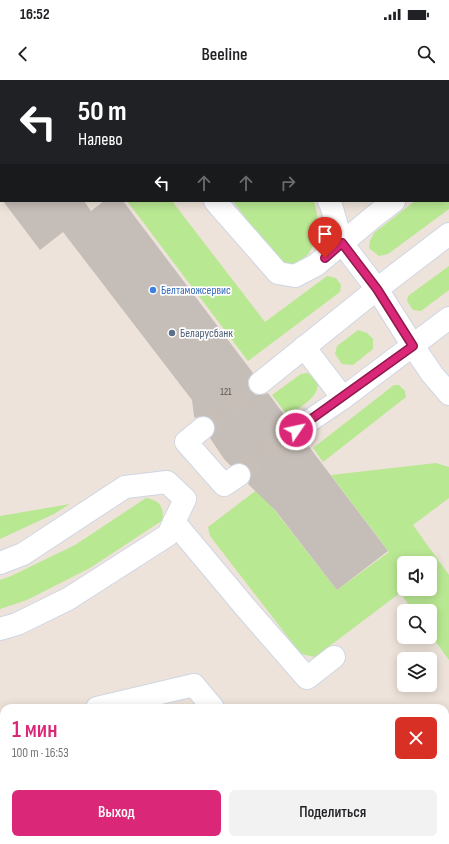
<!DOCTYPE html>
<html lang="ru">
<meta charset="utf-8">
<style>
body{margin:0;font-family:"Sofia Sans Condensed",sans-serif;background:#f2f2f2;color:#202124;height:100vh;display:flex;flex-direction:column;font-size:15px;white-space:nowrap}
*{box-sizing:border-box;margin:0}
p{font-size:13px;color:#757577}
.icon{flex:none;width:22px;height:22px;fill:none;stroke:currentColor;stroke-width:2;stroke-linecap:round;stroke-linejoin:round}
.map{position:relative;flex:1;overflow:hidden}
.drawer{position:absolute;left:0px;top:624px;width:449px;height:140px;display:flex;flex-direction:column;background:#fff;border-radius:12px 12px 0 0;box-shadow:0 2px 10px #0003}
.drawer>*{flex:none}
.guide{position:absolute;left:0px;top:0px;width:449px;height:122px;box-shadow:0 2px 10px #0003;background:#202124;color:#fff;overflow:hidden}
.tools{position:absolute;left:397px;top:476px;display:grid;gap:8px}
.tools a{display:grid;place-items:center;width:40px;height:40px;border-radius:6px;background:#fff;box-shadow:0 2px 10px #0003;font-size:20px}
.pin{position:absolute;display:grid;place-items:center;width:34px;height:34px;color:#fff;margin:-41px -17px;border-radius:50% 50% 50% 0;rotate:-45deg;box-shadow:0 0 4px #0007}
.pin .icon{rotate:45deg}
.me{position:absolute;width:44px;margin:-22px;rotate:56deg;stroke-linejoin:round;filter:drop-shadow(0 0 3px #0008)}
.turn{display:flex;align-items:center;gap:14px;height:84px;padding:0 12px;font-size:18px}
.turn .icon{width:52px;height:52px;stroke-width:2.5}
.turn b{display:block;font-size:28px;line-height:34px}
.lanes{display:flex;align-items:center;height:38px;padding:0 12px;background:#0003;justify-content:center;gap:20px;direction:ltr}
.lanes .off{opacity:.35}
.round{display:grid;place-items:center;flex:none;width:42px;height:42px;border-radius:6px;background:#f2f2f2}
.summary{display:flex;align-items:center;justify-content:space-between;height:68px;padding:0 12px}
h1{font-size:24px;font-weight:600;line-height:30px;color:#db2777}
.primary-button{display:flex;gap:8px;margin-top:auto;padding:8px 12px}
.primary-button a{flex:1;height:46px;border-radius:6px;background:#db2777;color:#fff;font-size:16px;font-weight:600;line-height:46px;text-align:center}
.primary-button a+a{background:#f2f2f2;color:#202124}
.status{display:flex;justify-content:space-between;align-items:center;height:28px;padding:0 20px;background:#fff;direction:ltr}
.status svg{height:11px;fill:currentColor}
header{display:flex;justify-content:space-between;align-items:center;height:52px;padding:0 12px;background:#fff;font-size:18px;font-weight:600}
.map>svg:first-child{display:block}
</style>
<div class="status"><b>16:52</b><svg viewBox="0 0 49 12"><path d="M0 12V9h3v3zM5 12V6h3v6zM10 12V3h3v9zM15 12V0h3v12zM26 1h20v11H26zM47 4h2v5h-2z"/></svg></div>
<header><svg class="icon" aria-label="back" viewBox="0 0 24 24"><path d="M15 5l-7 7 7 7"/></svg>Beeline<svg class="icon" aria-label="search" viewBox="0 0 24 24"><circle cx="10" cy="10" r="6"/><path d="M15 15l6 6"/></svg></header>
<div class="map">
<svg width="449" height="764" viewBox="0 0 449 764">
<rect width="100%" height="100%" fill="#ede3da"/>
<!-- green -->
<g fill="#b9e892" fill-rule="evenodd">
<polygon points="449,95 449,129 388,174 379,176 369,168 370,161 374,153 415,121 448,121"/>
<polygon points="127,121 172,121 265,242 327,196 336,198 341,205 340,212 248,281"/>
<path d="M233,121H314C319,139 320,157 309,173C303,180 292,186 285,191Z"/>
<polygon points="449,186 449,210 421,231 413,230 407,221 408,216"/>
<polygon points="358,250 367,253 373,259 373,269 353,285 342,284 335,274 337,266"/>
<path d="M308,293L318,303C318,319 299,327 288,336L272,315L301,294Z"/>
<polygon points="394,305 399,305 405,311 406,317 323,382 313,368"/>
<path d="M436,383L449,387V418L413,445L449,495V580L430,554V531H414L400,513L315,577L301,574L210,456L208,447L258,409L337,510L389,472L331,395ZM404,483H430V509H404Z"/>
<path d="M146,418C161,421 163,426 163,440L90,488L27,520L0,529V500L11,496L75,465Z"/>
<polygon points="70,424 54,434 0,459 0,436"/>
</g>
<!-- building -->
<polygon fill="#c5bdb7" points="3,121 84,121 91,131 104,121 123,121 253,293 248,299 248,305 250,310 256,315 262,315 268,313 288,340 285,345 284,351 286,357 291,361 297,362 304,360 388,471 337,510 275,430 248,404 250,400 251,395 249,388 245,384 239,383 231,386 224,379 210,358 215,352 215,346 213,340 207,336 201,336 195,338 194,336 192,320 63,152 40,170"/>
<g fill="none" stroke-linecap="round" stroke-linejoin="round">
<!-- minor-tunnel -->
<g stroke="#c6beb7" stroke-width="22" stroke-dasharray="22 11" stroke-linecap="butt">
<polyline points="203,348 260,303"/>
<polyline points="239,395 296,350"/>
</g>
<!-- minor casing -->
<g stroke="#cfd6e4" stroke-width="24">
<g id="minor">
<polyline points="448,80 449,80"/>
<polyline points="215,121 278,193 295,196 316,185 372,138 394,121"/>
<polyline points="329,121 331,125 342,163 377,209 413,266 432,294 449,314"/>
<polyline points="304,267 343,318"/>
<polyline points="260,303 377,209 449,154"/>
<polyline points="203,348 186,362 224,405 239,395"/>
<polyline points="296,350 343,318 449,238"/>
<polyline points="174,442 246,528 307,598 334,577"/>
<polyline points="0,483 23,474 125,407 167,402 185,419 168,455 68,519 17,544 0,549"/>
<polyline points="97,628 194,605 213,628"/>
<polyline points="0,652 4,651"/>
<polyline points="299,764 315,760"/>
<polyline points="431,764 437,760"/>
</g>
</g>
<!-- minor -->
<use href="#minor" stroke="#fff" stroke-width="22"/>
</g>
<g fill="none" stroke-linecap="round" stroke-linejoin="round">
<!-- route casing -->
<g stroke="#8e194d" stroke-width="10">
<polyline id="route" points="296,350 413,266 377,209 342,163 325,178"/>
</g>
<!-- route -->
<use href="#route" stroke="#db2777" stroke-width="7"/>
</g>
<!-- markers -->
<circle fill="#3f7fe0" stroke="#fff" stroke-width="1.5" cx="153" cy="210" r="4"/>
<circle fill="#5c6f8a" stroke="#fff" stroke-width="1.5" cx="172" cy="253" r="4"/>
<g text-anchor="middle" stroke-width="3.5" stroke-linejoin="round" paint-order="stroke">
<!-- number labels -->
<g font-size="10" fill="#514f4d">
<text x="226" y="315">121</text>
</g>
<!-- shop labels -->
<g font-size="12" fill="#366cbe" stroke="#fff" text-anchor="start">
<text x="161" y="214">Белтаможсервис</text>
</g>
<!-- service labels -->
<g font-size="12" fill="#4e5e75" stroke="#fff" text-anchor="start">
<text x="180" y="257">Беларусбанк</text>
</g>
</g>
</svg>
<div class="tools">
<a><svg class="icon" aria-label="sound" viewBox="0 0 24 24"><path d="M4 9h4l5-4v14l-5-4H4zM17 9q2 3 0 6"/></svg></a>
<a><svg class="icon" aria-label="search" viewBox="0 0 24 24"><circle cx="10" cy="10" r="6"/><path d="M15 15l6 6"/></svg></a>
<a><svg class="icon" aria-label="layers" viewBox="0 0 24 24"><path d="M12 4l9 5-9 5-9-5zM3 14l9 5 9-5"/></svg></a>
</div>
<div class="pin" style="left:325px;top:178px;background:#d93025"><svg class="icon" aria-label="arrive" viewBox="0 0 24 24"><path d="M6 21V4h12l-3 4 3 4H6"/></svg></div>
<svg class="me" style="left:296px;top:350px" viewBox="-20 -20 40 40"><circle r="17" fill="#db2777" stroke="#fff" stroke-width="3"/><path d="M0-11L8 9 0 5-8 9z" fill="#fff"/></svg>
<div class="guide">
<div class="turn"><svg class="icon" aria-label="left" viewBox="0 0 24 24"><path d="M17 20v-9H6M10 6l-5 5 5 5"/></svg><div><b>50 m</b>Налево</div></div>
<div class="lanes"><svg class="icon" aria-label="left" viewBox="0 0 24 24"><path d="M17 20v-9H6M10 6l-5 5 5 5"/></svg><svg class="icon off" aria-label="ahead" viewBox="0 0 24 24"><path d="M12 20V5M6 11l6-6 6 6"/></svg><svg class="icon off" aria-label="ahead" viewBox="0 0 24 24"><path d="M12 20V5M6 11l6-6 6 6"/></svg><svg class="icon off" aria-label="right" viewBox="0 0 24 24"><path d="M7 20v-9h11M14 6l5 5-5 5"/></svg></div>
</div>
<section class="drawer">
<div class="summary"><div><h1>1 мин</h1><p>100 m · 16:53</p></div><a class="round" style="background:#d93025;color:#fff"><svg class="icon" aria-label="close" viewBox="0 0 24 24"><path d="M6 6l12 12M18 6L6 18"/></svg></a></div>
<div class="primary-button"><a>Выход</a><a>Поделиться</a></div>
</section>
</div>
